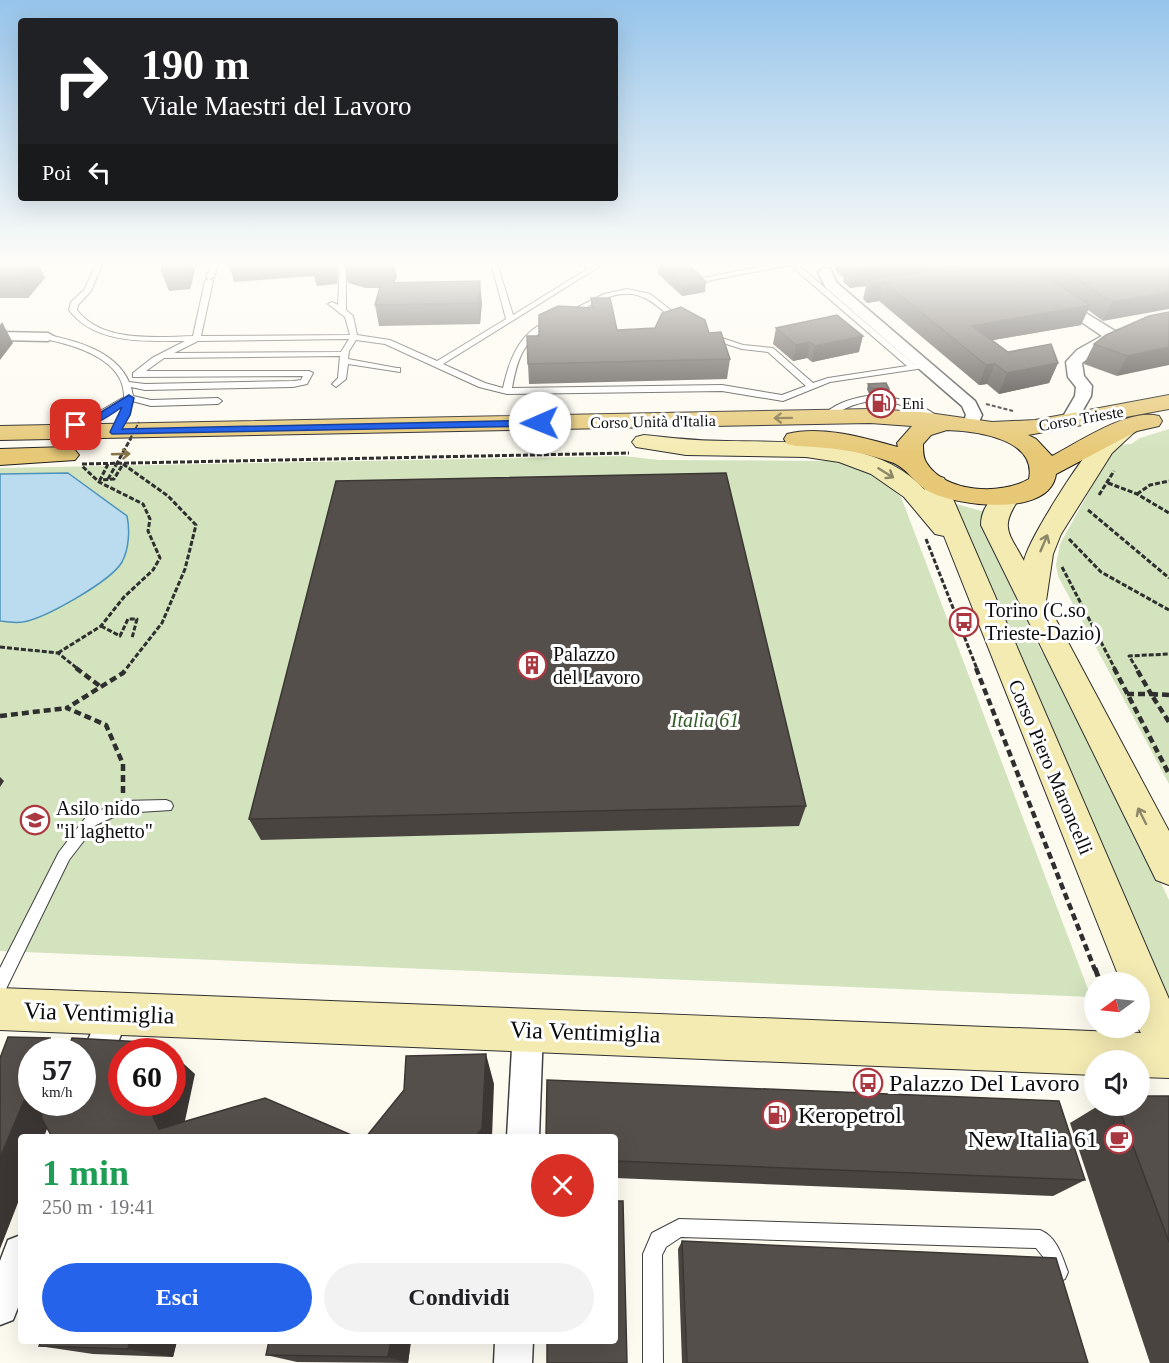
<!DOCTYPE html>
<html lang="it">
<meta charset="utf-8">
<style>
body{margin:0;font-family:Georgia,serif;background:#f2f2f2;color:#202124;height:100vh;display:flex;flex-direction:column;font-size:22px;white-space:nowrap}
*{box-sizing:border-box;margin:0}
p{font-size:20px;color:#757577}
.icon{flex:none;width:33px;height:33px;fill:none;stroke:currentColor;stroke-width:2;stroke-linecap:round;stroke-linejoin:round}
.map{position:relative;flex:1;overflow:hidden}
.details{position:absolute;left:18px;top:1134px;width:600px;height:210px;display:flex;flex-direction:column;background:#fff;border-radius:6px;box-shadow:0 6px 24px #0002}
.details>*{flex:none}
.hud{position:absolute;left:18px;top:18px;width:600px;height:183px;border-radius:6px;box-shadow:0 6px 24px #0002;background:#202124;color:#fff;overflow:hidden}
.needle{width:39px;rotate:255deg}
.fabs{position:absolute;left:1084px;top:972px;display:grid;gap:12px}
.fabs a{display:grid;place-items:center;width:66px;height:66px;border-radius:50%;background:#fff;box-shadow:0 6px 24px #0002;font-size:30px}
.speed{position:absolute;left:18px;top:1038px;display:flex;gap:12px;font-size:30px;font-weight:700;text-align:center}
.speed>*{display:grid;place-content:center;width:78px;height:78px;border-radius:50%;background:#fff;box-shadow:0 6px 24px #0002;line-height:1}
.speed small{font-size:15px;font-weight:400}
.speed .limit{border:9px solid #d22;background:#fff;color:#111}
.pin{position:absolute;display:grid;place-items:center;width:51px;height:51px;color:#fff;margin:-26px;border-radius:12px;box-shadow:0 3px 9px #0006}
.me{position:absolute;width:66px;margin:-33px;rotate:269deg;stroke-linejoin:round;filter:drop-shadow(0 0 4px #0008)}
.turn{display:flex;align-items:center;gap:21px;height:126px;padding:0 24px;font-size:27px}
.turn .icon{width:78px;height:78px;stroke-width:2.5}
.turn b{display:block;font-size:42px;line-height:51px}
.then{display:flex;align-items:center;height:57px;padding:0 24px;background:#0003;gap:12px;font-size:22px}
.round{display:grid;place-items:center;flex:none;width:63px;height:63px;border-radius:32px;background:#f2f2f2}
.headline{display:flex;align-items:center;justify-content:space-between;height:102px;padding:0 24px}
h1{font-size:36px;font-weight:800;line-height:45px;color:#1e9e55}
.action{display:flex;gap:12px;margin-top:auto;padding:12px 24px}
.action a{flex:1;height:69px;border-radius:36px;background:#2563eb;color:#fff;font-size:24px;font-weight:800;line-height:69px;text-align:center}
.action a+a{background:#f2f2f2;color:#202124}
.map>svg:first-child{display:block}
</style>
<div class="map">
<svg width="1169" height="1363" viewBox="0 0 1169 1363">
<rect width="100%" height="100%" fill="#fdfaf0"/>
<!-- green -->
<g fill="#d2e3be">
<polygon points="1169,429 1169,784 1058,576 1056,565 1060,544 1115,445 1131,444 1140,438"/>
<polygon points="624,456 659,460 833,461 873,473 901,497 1091,997 0,951 0,468"/>
<polygon points="949,502 985,512 981,521 1041,651 1066,684 1169,900 1169,1003"/>
</g>
<!-- water -->
<path fill="#bbdcee" stroke="#4c92bb" stroke-width="1.5" d="M68,473L127,516C130,530 129,549 122,562C111,581 46,618 23,622C16,623 7,622 0,621V474Z"/>
<g fill="none" stroke-linecap="round" stroke-linejoin="round">
<!-- lane casing -->
<g stroke="#404040" stroke-width="2">
<g id="lane">
<path d="M97,263H103L91,291L78,305L77,310C102,343 157,337 193,336L205,281L209,279L206,277L213,263H219L214,277L210,279L213,281L201,336L350,335L345,317L328,304L332,302L338,305L340,263H346V310L353,316L357,335L390,340L437,361L506,319L491,263H497L513,315L589,268L573,263L594,265L605,263L443,364L485,383L503,388C510,357 520,331 552,319L556,321L555,323C524,340 518,355 512,388L722,385L782,395L806,386L768,352L742,349L707,338V334H710L743,345L773,348L813,383L828,378L907,366L790,265L702,282L679,263H686L703,278L778,263H796L915,365L924,364L928,366L924,368L830,382L783,401L722,391L507,394L479,387L385,344L356,340L349,351L348,359L397,368H400V372L348,364L346,379L336,387L332,384L338,378L340,356L164,358L146,371H309L313,373L307,384L293,387L145,390L131,387L133,396L151,400L218,398L222,401L218,404L151,406L132,401L130,414L118,434L115,435L111,432L120,417L124,405L91,424L62,430L58,427L59,425L85,420L124,397C125,359 74,345 45,339L44,337L48,335C78,341 116,352 129,382L145,384L293,381L301,380L303,376L133,377V373L152,358L185,341C147,341 95,345 69,310L71,302L84,290ZM349,339L341,352L174,353L198,341Z"/>
<path d="M627,289L650,294L685,321L678,323C667,315 657,304 645,298C620,285 592,304 571,316L564,314L604,294Z"/>
<path d="M867,396C894,396 923,402 943,421L939,424L936,423C899,398 866,391 828,419L821,417C834,404 849,399 867,396Z"/>
<polygon points="166,800 171,802 173,806 171,810 122,813 96,825 69,860 6,989 0,992 0,968 59,852 86,817 121,801"/>
<path d="M679,1219L1040,1230C1057,1237 1062,1256 1068,1272L1065,1279L1058,1282L1051,1279L1044,1258L1036,1248L681,1237L666,1247L662,1255L663,1363H643V1254L652,1233Z"/>
</g>
</g>
<!-- street casing -->
<g stroke="#404040" stroke-width="3">
<g id="street">
<polygon points="825,268 830,269 837,283 975,401 982,415 977,427 965,427 963,423 966,415 962,406 826,288 818,272"/>
<polygon points="1060,297 1115,331 1169,319 1169,327 1110,343 1082,363 1084,376 1092,386 1091,396 1075,424 1069,425 1061,420 1075,396 1076,387 1068,377 1066,362 1077,350 1102,336 1055,304 1053,301"/>
<polygon points="0,332 48,333 55,337 48,341 0,340"/>
<polygon points="114,999 125,1003 129,1014 93,1107 82,1112 71,1107 69,1102 82,1102 82,1055 103,1003"/>
<polygon points="528,1015 539,1019 543,1030 539,1137 507,1137 513,1030 517,1019"/>
<polygon points="21,1235 21,1300 13,1320 0,1325 0,1261 8,1240"/>
<polygon points="495,1341 533,1341 532,1363 494,1363"/>
</g>
</g>
<!-- secondary casing -->
<g stroke="#2f2f2f" stroke-width="2">
<g id="secondary">
<path d="M1129,419L1137,421L1141,426L1112,453L1061,534L1053,554L1046,601L1169,831V885L1156,880L981,525C981,506 996,488 1015,493L1019,499C999,528 1009,533 1024,561C1028,540 1080,459 1096,443C1105,434 1116,422 1129,419Z"/>
<path d="M644,435C672,438 698,441 726,441C789,442 879,438 925,490L922,483L926,478L935,475L944,478L1169,999V1078L1140,1077V1060H1095V1075L0,1030V988L1141,1033L1138,1028L1140,982H1121L944,536L935,534L904,497L871,474L839,462L806,457L686,455L636,447L632,442L636,437Z"/>
</g>
</g>
<!-- primary casing -->
<g stroke="#1e1e1e" stroke-width="2">
<g id="primary">
<path d="M1169,395V409L1028,435L1036,439L1052,456C1079,442 1128,408 1159,416L1162,421L1159,426L1137,431L1056,474C1050,518 958,506 930,492C914,484 907,467 891,462C860,451 829,447 796,446L787,444L784,439L787,434C821,425 865,438 898,447L897,443L912,426L870,423L0,440V426L870,409L922,412L992,422L1035,420ZM947,430C977,431 1037,439 1029,479C1002,495 945,494 926,462C923,457 923,450 923,444L931,435Z"/>
<polygon points="66,447 75,450 79,455 75,460 0,465 0,449"/>
</g>
</g>
<!-- path-far3 -->
<polyline stroke="#2f2f2f" stroke-width="2" stroke-dasharray="4 2" stroke-linecap="butt" points="986,404 1013,411"/>
<!-- path-far2 -->
<g stroke="#2f2f2f" stroke-width="3" stroke-dasharray="5 2" stroke-linecap="butt">
<polyline points="82,464 629,453"/>
<polyline points="108,464 100,480 114,479 123,464"/>
<polyline points="123,464 168,496 196,525 185,569 162,623 126,669"/>
<polyline points="108,479 116,465"/>
<polyline points="1108,483 1137,494 1169,513"/>
<polyline points="1137,494 1150,485 1169,481"/>
<polyline points="1099,495 1114,471"/>
<polyline points="1088,510 1169,578"/>
<polyline points="926,539 977,669"/>
<polyline points="1069,539 1101,572 1169,610"/>
<polyline points="1062,567 1115,669"/>
<polyline points="101,626 120,636 128,619 137,619 132,638"/>
<polyline points="0,647 58,653 78,669"/>
<polyline points="58,653 101,626 124,597 153,570 160,558 148,531 150,519 143,504 99,482 82,466"/>
<polyline points="1137,669 1129,656 1169,654"/>
</g>
<!-- path-far1 -->
<g stroke="#2f2f2f" stroke-width="4.5" stroke-dasharray="7 4" stroke-linecap="butt">
<polyline points="76,668 101,687"/>
<polyline points="976,668 1095,970"/>
<polyline points="1114,668 1169,774"/>
<polyline points="1127,694 1151,694 1136,668"/>
<polyline points="1169,695 1151,694 1169,722"/>
<polyline points="0,716 67,708"/>
<polyline points="123,793 123,764 106,725 67,708 123,673 127,668"/>
</g>
<!-- path -->
<polyline stroke="#2f2f2f" stroke-width="5" stroke-dasharray="9 4.5" stroke-linecap="butt" points="1095,968 1100,982"/>
<!-- lane -->
<use href="#lane" fill="#fff" fill-rule="evenodd"/>
<!-- street -->
<use href="#street" fill="#fff" fill-rule="evenodd"/>
<!-- secondary -->
<use href="#secondary" fill="#f4ebb3" fill-rule="evenodd"/>
<!-- primary -->
<use href="#primary" fill="#e6c876" fill-rule="evenodd"/>
<!-- path-bridge-far1 -->
<polyline stroke="#2f2f2f" stroke-width="2" stroke-dasharray="4 2" stroke-linecap="butt" points="130,439 139,422"/>
<!-- path-bridge -->
<polyline stroke="#2f2f2f" stroke-width="3" stroke-dasharray="5 2" stroke-linecap="butt" points="116,465 131,438"/>
</g>
<!-- wall -->
<g fill="#494440">
<polygon points="0,263 45,278 28,298 0,298"/>
<polygon points="163,263 192,263 195,271 190,289 169,291 161,271"/>
<polygon points="229,263 338,263 337,284 317,286 314,276 234,282"/>
<polygon points="344,263 394,263 397,277 394,283 482,302 480,324 379,326 375,305 380,288 366,288 348,283"/>
<polygon points="653,263 685,263 705,292 682,296 658,274 658,268"/>
<polygon points="837,263 1169,263 1103,321 1088,310 1081,325 993,340 1008,352 1058,363 1049,383 999,394 987,384 979,385 879,301 867,303 863,299 866,286 850,288 843,282 844,278 835,270"/>
<polygon points="591,298 617,330 709,333 730,359 727,379 529,384 528,364 539,336 591,308"/>
<polygon points="1169,312 1117,376 1084,364 1094,344"/>
<polygon points="776,328 859,352 812,362 807,358 793,361 773,344"/>
<polygon points="868,384 889,389 888,395 869,394 867,389"/>
<polygon points="876,398 896,402 894,408 876,407 874,404"/>
<polygon points="806,806 799,826 261,840 249,819"/>
<polygon points="1169,1096 1169,1363 1150,1363 1070,1123 1098,1106 1140,1106"/>
<polygon points="615,1137 1085,1180 1053,1196 615,1178"/>
<polygon points="682,1241 1088,1363 682,1363 678,1249"/>
<polygon points="41,1341 177,1341 173,1357 93,1354 39,1346"/>
<polygon points="411,1341 408,1363 297,1362 266,1355"/>
</g>
<!-- shaded-wall -->
<g fill="#3c3734">
<polygon points="31,263 38,263 45,278 28,298 18,277"/>
<polygon points="185,263 192,263 195,271 190,289 183,269"/>
<polygon points="333,263 338,263 337,284 333,265"/>
<polygon points="391,263 394,263 397,277 391,289 388,269"/>
<polygon points="897,263 997,263 884,282 879,301 867,303 872,284 868,280 866,286 850,288 855,270"/>
<polygon points="480,281 482,302 480,324 478,303"/>
<polygon points="706,282 705,292 682,296 683,287"/>
<polygon points="1169,292 1169,309 1103,321 1112,302"/>
<polygon points="1090,305 1081,325 965,345 972,326"/>
<polygon points="2,322 13,343 0,360 0,325"/>
<polygon points="863,336 859,352 812,362 815,346"/>
<polygon points="810,342 807,358 793,361 796,345"/>
<polygon points="1169,347 1169,365 1117,376 1127,356"/>
<polygon points="1058,363 1049,383 999,394 1007,373"/>
<polygon points="995,364 987,384 979,385 986,365"/>
<polygon points="0,777 4,781 0,787"/>
<polygon points="50,1038 69,1052 44,1052"/>
<polygon points="161,1043 171,1052 159,1052"/>
<polygon points="172,1053 195,1074 183,1130 159,1129 146,1102 172,1102"/>
<polygon points="486,1054 494,1084 492,1137 475,1137"/>
<polygon points="32,1082 32,1102 57,1102 44,1137 21,1137 21,1195 0,1249 0,1158"/>
<polygon points="130,1341 177,1341 173,1357 128,1349"/>
<polygon points="391,1341 411,1341 408,1363 388,1357"/>
</g>
<!-- building -->
<g fill="#554f4b" stroke="#3c3734" stroke-width="1.5">
<polygon points="0,263 31,263 18,277 0,277"/>
<polygon points="163,263 185,263 183,269 161,271"/>
<polygon points="312,263 333,263 333,265 312,267"/>
<polygon points="344,263 391,263 388,269 362,268 344,264"/>
<polygon points="664,263 685,263 706,282 683,287 659,264"/>
<polygon points="851,263 897,263 855,270 847,264"/>
<polygon points="975,263 1026,263 1090,305 972,326 1008,352 1051,344 1058,363 1007,373 995,364 986,365 884,282 872,284 868,280"/>
<polygon points="1051,263 1169,263 1169,292 1112,302"/>
<polygon points="480,281 478,303 375,305 381,283"/>
<polygon points="591,298 610,298 617,330 655,328 662,313 681,307 705,320 709,333 721,332 730,359 528,364 527,336 539,336 539,315 558,306 593,308"/>
<polygon points="1169,312 1169,347 1127,356 1094,344 1106,335 1149,316"/>
<polygon points="837,315 863,336 815,346 810,342 796,345 776,328"/>
<polygon points="886,383 889,389 871,388 868,384"/>
<polygon points="876,398 884,398 896,402 877,402"/>
<polygon points="726,473 806,806 249,819 336,481"/>
<polygon points="8,1037 50,1038 44,1052 32,1052 32,1082 0,1158 0,1058"/>
<polygon points="72,1038 161,1043 159,1052 122,1052 122,1102 146,1102 159,1129 265,1098 356,1137 52,1137 41,1117 47,1102 82,1102 82,1052 67,1052"/>
<polygon points="486,1054 482,1129 475,1137 366,1137 404,1090 406,1056"/>
<polygon points="547,1080 1059,1101 1085,1180 615,1161 615,1137 546,1137"/>
<polygon points="1140,1096 1169,1096 1169,1242 1118,1106 1140,1106"/>
<polygon points="615,1201 623,1201 627,1363 547,1363 547,1341 615,1341"/>
<polygon points="682,1241 1056,1258 1088,1363 687,1363"/>
<polygon points="41,1341 130,1341 128,1349 39,1346"/>
<polygon points="269,1341 391,1341 388,1357 266,1355"/>
</g>
<!-- one-way arrows -->
<defs><path id="oneway-shaft" d="M-6 0H5M1.5-3L5.5 0L1.5 3" fill="none" stroke-width="1.6" stroke-linecap="round" stroke-linejoin="round" transform="scale(1.5)"/></defs>
<g stroke="#847447">
<use href="#oneway-shaft" transform="translate(783 418) rotate(179)"/>
<use href="#oneway-shaft" transform="translate(121 454) rotate(-2)"/>
</g>
<g stroke="#8c8768">
<use href="#oneway-shaft" transform="translate(886 473) rotate(32)"/>
<use href="#oneway-shaft" transform="translate(1044 543) rotate(-67)"/>
<use href="#oneway-shaft" transform="translate(1142 816) rotate(-117)"/>
</g>
<!-- sky -->
<linearGradient id="sky" x2="0" y2="1"><stop stop-color="#96c4ea"/><stop offset="0.58" stop-color="#fefdf8"/><stop offset="1" stop-color="#fefdf8" stop-opacity="0"/></linearGradient>
<rect width="1169" height="454" fill="url(#sky)"/>
<!-- route -->
<path fill="#2563eb" stroke="#184099" stroke-width="1.5" d="M129,395L134,398L130,415L122,429L540,420L545,423L540,426L112,434L110,432L122,407C111,415 83,434 71,425L98,414Z"/>
<!-- icons -->
<defs>
<g id="fuel-ring" transform="scale(1.5)"><circle r="9.5" fill="#fff" stroke="#ab3841" stroke-width="1.5"/><path d="M-5.5-6h7V0h2V4h1.3V-2.5L3-4.5l.8-.8L6-3V5H2.5V1h-1V6h-7ZM-4.2-4.7v3.2H.2V-4.7Z" fill="#ab3841"/></g>
<g id="bus-ring" transform="scale(1.5)"><circle r="9.5" fill="#fff" stroke="#ab3841" stroke-width="1.5"/><path d="M-5-6H5V4H4V6H2V4H-2V6H-4V4H-5ZM-3.5-4V0h7V-4ZM-3.5 1.2v1.5H-2V1.2ZM2 1.2v1.5H3.5V1.2Z" fill="#ab3841"/></g>
<g id="building-ring" transform="scale(1.5)"><circle r="9.5" fill="#fff" stroke="#ab3841" stroke-width="1.5"/><path d="M-4-6H4V6H1V3H-1V6H-4ZM-2.5-4.3h1.7v1.8h-1.7ZM.8-4.3h1.7v1.8H.8ZM-2.5-1h1.7V.8h-1.7ZM.8-1h1.7V.8H.8Z" fill="#ab3841"/></g>
<g id="school-ring" transform="scale(1.5)"><circle r="9.5" fill="#fff" stroke="#ab3841" stroke-width="1.5"/><path d="M0-5L7-2L0 1L-7-2ZM-4 1L0 2.5L4 1V4Q0 6-4 4Z" fill="#ab3841"/></g>
<g id="cafe-ring" transform="scale(1.5)"><circle r="9.5" fill="#fff" stroke="#ab3841" stroke-width="1.5"/><path d="M-5.5-4.5H6V0H3Q3 3.5 0 3.5H-2.5Q-5.5 3.5-5.5 0ZM3-3.2v2h1.7v-2ZM-6 4.5H4V6H-6Z" fill="#ab3841"/></g>
</defs>
<g fill-rule="evenodd">
<use href="#fuel-ring" x="881" y="403"/>
<use href="#bus-ring" x="964" y="622"/>
<use href="#building-ring" x="532" y="665"/>
<use href="#school-ring" x="35" y="820"/>
<use href="#bus-ring" x="868" y="1083"/>
<use href="#fuel-ring" x="777" y="1115"/>
<use href="#cafe-ring" x="1119" y="1139"/>
</g>
<g text-anchor="middle" stroke-width="6" stroke-linejoin="round" paint-order="stroke">
<!-- far-poi labels -->
<g font-size="16" fill="#0d0d0d" stroke="#fff" text-anchor="start">
<text x="902" y="409">Eni</text>
</g>
<!-- far-street labels -->
<g font-size="16" fill="#0d0d0d" stroke="#fff">
<text transform="translate(1081 418) rotate(-10)" y="6">Corso Trieste</text>
<text transform="translate(653 421) rotate(-1)" y="6">Corso Unità d'Italia</text>
</g>
<!-- poi labels -->
<g font-size="20" fill="#0d0d0d" stroke="#fff" text-anchor="start">
<text x="985" y="617">Torino (C.so<tspan x="985" dy="23">Trieste-Dazio)</tspan></text>
<text x="553" y="661">Palazzo<tspan x="553" dy="23">del Lavoro</tspan></text>
<text x="56" y="815">Asilo nido<tspan x="56" dy="23">"il laghetto"</tspan></text>
</g>
<!-- park labels -->
<g font-size="20" font-style="italic" fill="#335c26" stroke="#fff">
<text x="705" y="727">Italia 61</text>
</g>
<!-- street labels -->
<g font-size="20" fill="#0d0d0d" stroke="#fff">
<text transform="translate(1051 767) rotate(67)" y="7">Corso Piero Maroncelli</text>
</g>
<!-- near-street labels -->
<g font-size="24" fill="#0d0d0d" stroke="#fff">
<text transform="translate(99 1013) rotate(2)" y="8">Via Ventimiglia</text>
<text transform="translate(585 1032) rotate(2)" y="8">Via Ventimiglia</text>
</g>
<!-- near-poi labels -->
<g font-size="24" fill="#0d0d0d" stroke="#fff" text-anchor="start">
<text x="889" y="1091">Palazzo Del Lavoro</text>
<text x="798" y="1123">Keropetrol</text>
<text x="1098" y="1147" text-anchor="end">New Italia 61</text>
</g>
</g>
</svg>
<div class="fabs">
<a><svg class="needle" viewBox="-14 -14 28 28"><path d="M0-13l5 13h-10z" fill="#e53935"/><path d="M0 13l5-13h-10z" fill="#757577"/></svg></a>
<a><svg class="icon" aria-label="sound" viewBox="0 0 24 24"><path d="M4 9h4l5-4v14l-5-4H4zM17 9q2 3 0 6"/></svg></a>
</div>
<div class="speed"><div>57<small>km/h</small></div><div class="limit">60</div></div>
<div class="pin" style="left:76px;top:425px;background:#d93025"><svg class="icon" aria-label="arrive" viewBox="0 0 24 24"><path d="M6 21V4h12l-3 4 3 4H6"/></svg></div>
<svg class="me" style="left:540px;top:423px" viewBox="-20 -20 40 40"><circle r="19" fill="#fff"/><path d="M0-13L10 11 0 6-10 11z" fill="#2563eb"/></svg>
<div class="hud">
<div class="turn"><svg class="icon" aria-label="right" viewBox="0 0 24 24"><path d="M7 20v-9h11M14 6l5 5-5 5"/></svg><div><b>190 m</b>Viale Maestri del Lavoro</div></div>
<div class="then">Poi<svg class="icon" aria-label="left" viewBox="0 0 24 24"><path d="M17 20v-9H6M10 6l-5 5 5 5"/></svg></div>
</div>
<section class="details">
<div class="headline"><div><h1>1 min</h1><p>250 m · 19:41</p></div><a class="round" style="background:#d93025;color:#fff"><svg class="icon" aria-label="close" viewBox="0 0 24 24"><path d="M6 6l12 12M18 6L6 18"/></svg></a></div>
<div class="action"><a>Esci</a><a>Condividi</a></div>
</section>
</div>
